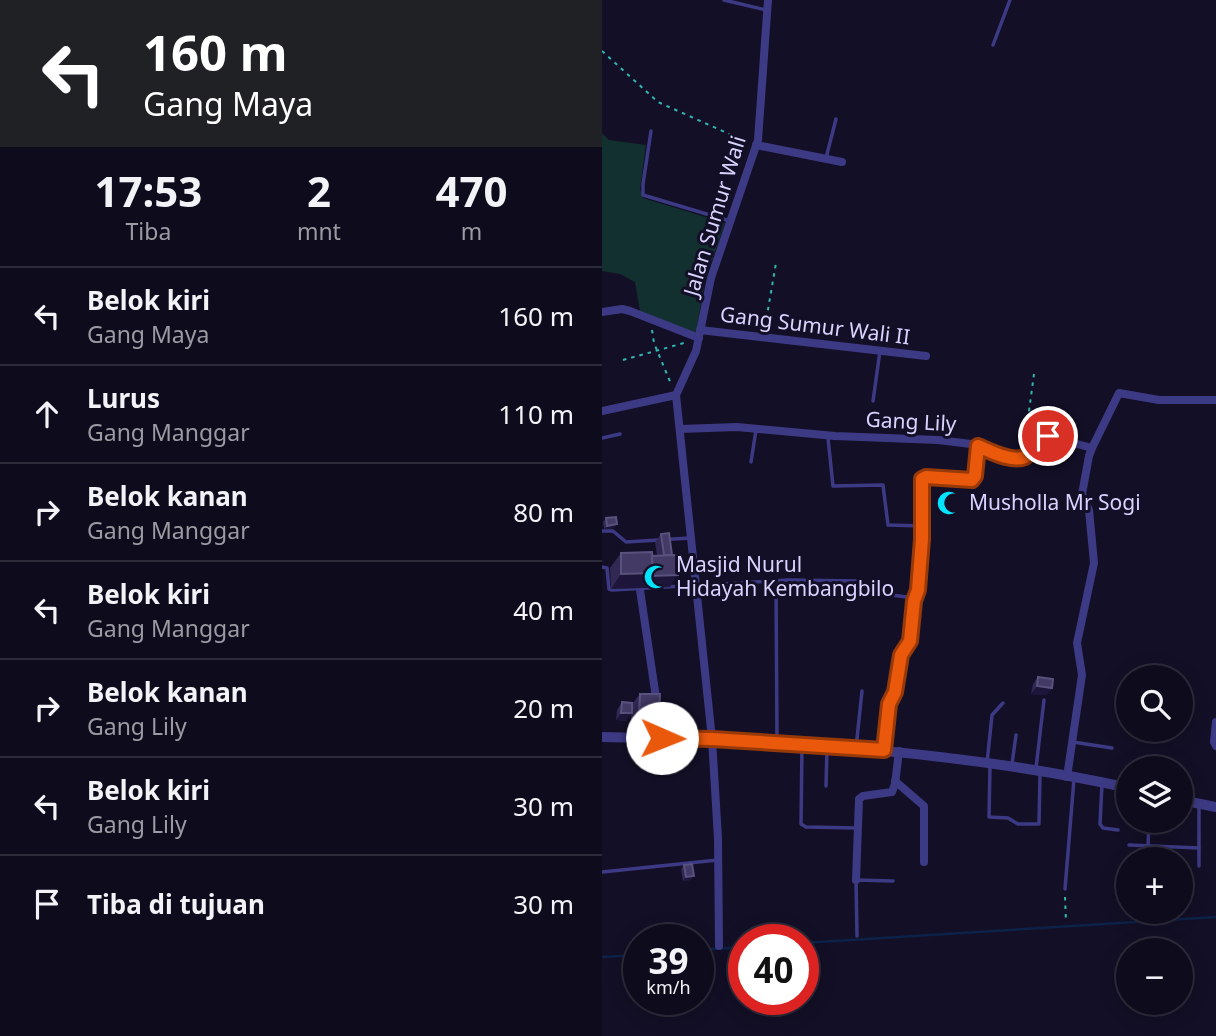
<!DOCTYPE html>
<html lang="id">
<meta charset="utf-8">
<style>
body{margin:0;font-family:"Noto Sans",sans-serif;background:#1c1929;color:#f1f3f6;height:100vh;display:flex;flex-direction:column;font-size:26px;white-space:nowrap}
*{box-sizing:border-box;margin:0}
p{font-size:23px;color:#9b9ba3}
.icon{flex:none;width:38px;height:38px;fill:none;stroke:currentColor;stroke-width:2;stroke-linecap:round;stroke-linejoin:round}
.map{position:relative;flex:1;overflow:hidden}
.drawer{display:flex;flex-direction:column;background:#0e0b1c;width:602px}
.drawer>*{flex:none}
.top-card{background:#202124;color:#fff;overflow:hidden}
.buttons{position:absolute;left:514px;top:665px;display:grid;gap:14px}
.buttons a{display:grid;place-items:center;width:77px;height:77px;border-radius:50%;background:#0e0b1c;box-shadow:0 4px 18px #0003,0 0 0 2px #2e2b3b;font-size:35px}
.speed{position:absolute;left:21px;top:924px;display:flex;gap:14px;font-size:35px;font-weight:700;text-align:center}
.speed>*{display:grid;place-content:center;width:91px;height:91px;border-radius:50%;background:#0e0b1c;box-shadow:0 4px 18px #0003,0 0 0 2px #2e2b3b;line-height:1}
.speed small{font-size:18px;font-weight:400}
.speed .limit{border:10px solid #d22;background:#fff;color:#111}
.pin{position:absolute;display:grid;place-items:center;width:60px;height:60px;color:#fff;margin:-30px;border:4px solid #fff;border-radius:50%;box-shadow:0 2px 7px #0007}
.me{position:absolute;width:77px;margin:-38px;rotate:91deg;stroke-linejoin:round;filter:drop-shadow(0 0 5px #0008)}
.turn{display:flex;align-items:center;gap:24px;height:147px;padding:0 28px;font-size:32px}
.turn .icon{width:91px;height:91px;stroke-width:2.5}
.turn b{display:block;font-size:49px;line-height:60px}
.eta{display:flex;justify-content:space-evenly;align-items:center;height:119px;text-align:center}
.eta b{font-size:42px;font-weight:700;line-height:49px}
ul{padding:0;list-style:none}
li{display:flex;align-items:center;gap:21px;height:98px;padding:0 28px;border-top:2px solid #2e2b3b}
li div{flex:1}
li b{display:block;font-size:26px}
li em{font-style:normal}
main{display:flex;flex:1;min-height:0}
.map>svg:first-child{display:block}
</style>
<main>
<section class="drawer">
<div class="top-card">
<div class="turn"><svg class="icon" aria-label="left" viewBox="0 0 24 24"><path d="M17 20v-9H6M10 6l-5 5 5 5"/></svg><div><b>160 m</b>Gang Maya</div></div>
</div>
<div class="eta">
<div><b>17:53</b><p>Tiba</p></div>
<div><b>2</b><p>mnt</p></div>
<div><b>470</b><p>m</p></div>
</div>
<ul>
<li><svg class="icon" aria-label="left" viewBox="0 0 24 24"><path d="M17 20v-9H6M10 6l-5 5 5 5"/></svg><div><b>Belok kiri</b><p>Gang Maya</p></div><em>160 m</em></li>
<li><svg class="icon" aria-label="ahead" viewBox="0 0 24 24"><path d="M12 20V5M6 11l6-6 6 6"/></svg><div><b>Lurus</b><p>Gang Manggar</p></div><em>110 m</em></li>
<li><svg class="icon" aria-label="right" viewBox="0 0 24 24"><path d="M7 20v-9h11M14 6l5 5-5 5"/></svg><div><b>Belok kanan</b><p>Gang Manggar</p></div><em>80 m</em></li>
<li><svg class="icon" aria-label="left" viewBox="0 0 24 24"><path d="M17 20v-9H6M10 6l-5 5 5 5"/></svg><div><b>Belok kiri</b><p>Gang Manggar</p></div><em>40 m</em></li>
<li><svg class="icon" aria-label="right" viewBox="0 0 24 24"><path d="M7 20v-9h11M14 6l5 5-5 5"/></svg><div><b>Belok kanan</b><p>Gang Lily</p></div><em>20 m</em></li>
<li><svg class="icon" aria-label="left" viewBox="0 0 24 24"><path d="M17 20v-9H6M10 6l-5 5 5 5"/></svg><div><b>Belok kiri</b><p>Gang Lily</p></div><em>30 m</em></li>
<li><svg class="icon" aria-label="arrive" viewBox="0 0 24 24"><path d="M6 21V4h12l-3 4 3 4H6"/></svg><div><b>Tiba di tujuan</b></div><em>30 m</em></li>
</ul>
</section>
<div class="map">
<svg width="614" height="1036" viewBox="0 0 614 1036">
<rect width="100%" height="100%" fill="#130f26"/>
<!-- green -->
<polygon fill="#12302f" points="0,133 7,140 44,145 38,189 41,198 123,223 103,281 94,333 38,311 33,282 18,274 0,271"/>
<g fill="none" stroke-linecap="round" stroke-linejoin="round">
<!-- stream -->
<g stroke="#0c2248" stroke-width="2.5">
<polyline points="201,943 614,917"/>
<polyline points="96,950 142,947"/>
<polyline points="0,957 37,955"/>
</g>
<!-- path -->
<g stroke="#2fb8b0" stroke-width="2" stroke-dasharray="3.5 5" stroke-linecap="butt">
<polyline points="0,51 56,102 145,142"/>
<polyline points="163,327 174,263"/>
<polyline points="50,330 52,343 69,384"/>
<polyline points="21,360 82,343"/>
<polyline points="432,374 427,411 432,430"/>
<polyline points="463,897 464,922"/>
</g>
<!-- service -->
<g stroke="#3d3a85" stroke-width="3.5">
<polyline points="122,0 164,10"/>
<polyline points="391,45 408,0"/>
<polyline points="49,131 41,184 41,195 128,221"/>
<polyline points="224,158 234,119"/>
<polyline points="271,401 278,351"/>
<polyline points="0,438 18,434"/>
<polyline points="226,438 231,486 281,485 286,525 320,526"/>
<polyline points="149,462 154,430"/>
<polyline points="0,531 11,531 24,542 88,538"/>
<polyline points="0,567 5,568 7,589 10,590 187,580 255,581 275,593 312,598"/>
<polyline points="174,581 175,740"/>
<polyline points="471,742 510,748"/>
<polyline points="200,746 199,824 204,827 255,828"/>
<polyline points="254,748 260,691"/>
<polyline points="283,748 287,704 293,692 299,655 308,641 312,601 317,589 320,539 320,480 324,477 371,480 376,448"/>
<polyline points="385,763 390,715 401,703"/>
<polyline points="410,764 414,735"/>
<polyline points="388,766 387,817 406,818 416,824 437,824 438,774"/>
<polyline points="434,768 442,700"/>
<polyline points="500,784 498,824 501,828 516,830"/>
<polyline points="224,786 225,749"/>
<polyline points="527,845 597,848"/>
<polyline points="546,846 547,821"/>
<polyline points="597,866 597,805"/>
<polyline points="0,872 116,860"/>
<polyline points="463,889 472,779"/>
<polyline points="255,936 254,880 291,881"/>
</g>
<!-- minor -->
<g stroke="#3d3a85" stroke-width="8">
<polyline points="154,145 240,162"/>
<polyline points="0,312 20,309 28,311 97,338"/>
<polyline points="98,330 324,356"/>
<polyline points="74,395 110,739 116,838 117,946"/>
<polyline points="74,395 94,351 109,278 156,140 166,0"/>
<polyline points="0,411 74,395"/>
<polyline points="78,429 135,427 233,436 336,440 369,444 407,457 420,457 425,455 435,439 442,435 490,448 517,393 557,400 614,400"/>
<polyline points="38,590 60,738"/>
<polyline points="614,722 612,742 614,746"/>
<polyline points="465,777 480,675 475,643 492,563 487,510 480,494 487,456 490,448"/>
<polyline points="293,781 322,806 322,862"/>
<polyline points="254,880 257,799 261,796 290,792 293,784 297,751"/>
</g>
<!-- tertiary -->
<g stroke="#3d3a85" stroke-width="10">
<path d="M0,737C177,740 353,750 527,788"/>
<polyline points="579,800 614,807"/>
</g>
</g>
<!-- wall -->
<g fill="#312854">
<polygon points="4,518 12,528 2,529 1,522"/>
<polygon points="59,534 68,587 9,589 8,568 19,553 55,555 53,542"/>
<polygon points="436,677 450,688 444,695 429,694 431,684"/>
<polygon points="38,694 57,715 49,727 29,726 29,714 24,721 14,720 15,710 20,702 30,704"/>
<polygon points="82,865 89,880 81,881 79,869"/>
</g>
<!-- shaded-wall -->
<g fill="#1d163a">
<polygon points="15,524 12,528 2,529 5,526"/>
<polygon points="51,573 76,575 68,587 9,589 19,574"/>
<polygon points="435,686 450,688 444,695 429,694"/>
<polygon points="19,713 30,713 24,721 14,720"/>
<polygon points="37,715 57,715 49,727 29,726"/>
<polygon points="92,876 89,880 81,881 84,877"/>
</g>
<!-- building -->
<g fill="#433a66" stroke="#5a527e" stroke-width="2">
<polygon points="14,517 15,524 5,526 4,518"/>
<polygon points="67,533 70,555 62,555 59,534"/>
<polygon points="50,552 51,573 19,574 19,553"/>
<polygon points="75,555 76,575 49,576 51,573 50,556"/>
<polygon points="436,677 451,679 450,688 435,686"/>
<polygon points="38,694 58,694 57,715 37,715"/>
<polygon points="20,702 30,703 30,713 19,713"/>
<polygon points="90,864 92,876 84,877 82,865"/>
</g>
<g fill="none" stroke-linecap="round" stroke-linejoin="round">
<!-- route casing -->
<g stroke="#983908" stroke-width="18">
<path id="route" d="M60,738L110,739L282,750L287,704L293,692L299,655L308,641L312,601L316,590L320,539V479L324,477L370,480L373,476L376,446C388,451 410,463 423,457C429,453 432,443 436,437L446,436"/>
</g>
<!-- route -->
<use href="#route" stroke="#ea580c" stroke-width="12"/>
</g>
<!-- icons -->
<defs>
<g id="mosque-bare" transform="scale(1.89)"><path d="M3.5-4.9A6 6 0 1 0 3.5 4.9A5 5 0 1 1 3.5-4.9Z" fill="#00e5ff" stroke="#130f26" stroke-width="2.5" paint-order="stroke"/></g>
</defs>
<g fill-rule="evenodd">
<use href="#mosque-bare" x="347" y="503"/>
<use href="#mosque-bare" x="54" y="577"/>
</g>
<g text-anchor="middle" stroke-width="6" stroke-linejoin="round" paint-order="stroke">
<!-- street labels -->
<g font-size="21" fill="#d9d4ff" stroke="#130f26">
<text transform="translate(113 216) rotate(-73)" y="7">Jalan Sumur Wali</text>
<text transform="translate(213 326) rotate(7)" y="7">Gang Sumur Wali II</text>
<text transform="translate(309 422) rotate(3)" y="7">Gang Lily</text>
</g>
<!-- poi labels -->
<g font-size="21" fill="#d9d4ff" stroke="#130f26" text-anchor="start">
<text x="367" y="510">Musholla Mr Sogi</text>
<text x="74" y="572">Masjid Nurul<tspan x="74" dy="24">Hidayah Kembangbilo</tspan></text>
</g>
</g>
</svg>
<div class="buttons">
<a><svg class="icon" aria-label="search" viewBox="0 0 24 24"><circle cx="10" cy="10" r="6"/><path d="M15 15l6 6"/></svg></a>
<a><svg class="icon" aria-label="layers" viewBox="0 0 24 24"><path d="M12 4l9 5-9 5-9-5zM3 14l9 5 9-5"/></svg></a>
<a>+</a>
<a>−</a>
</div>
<div class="speed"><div>39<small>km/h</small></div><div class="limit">40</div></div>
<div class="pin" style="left:446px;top:436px;background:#d93025"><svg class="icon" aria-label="arrive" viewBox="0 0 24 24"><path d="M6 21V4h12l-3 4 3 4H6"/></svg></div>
<svg class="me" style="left:60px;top:738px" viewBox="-20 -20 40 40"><circle r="19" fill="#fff"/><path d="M0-13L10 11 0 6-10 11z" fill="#ea580c"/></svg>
</div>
</main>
